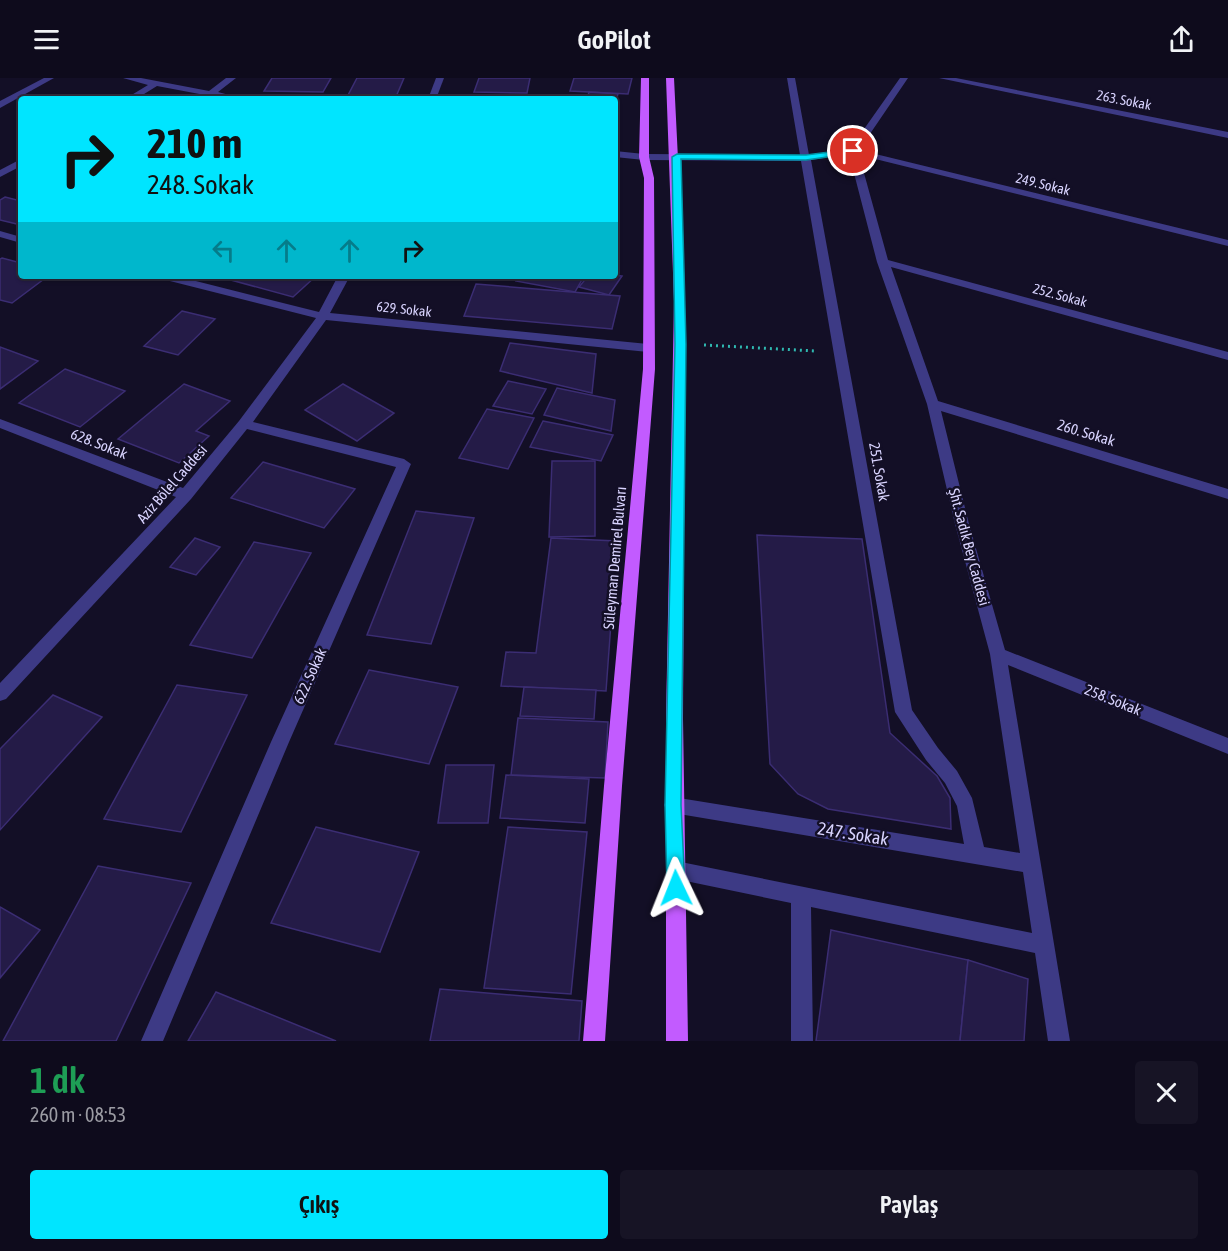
<!DOCTYPE html>
<html lang="tr">
<meta charset="utf-8">
<style>
body{margin:0;font-family:"Asap Condensed",sans-serif;background:#171425;color:#f1f3f6;height:100vh;display:flex;flex-direction:column;font-size:22px;white-space:nowrap}
*{box-sizing:border-box;margin:0}
p{font-size:20px;color:#9b9ba3}
.icon{flex:none;width:33px;height:33px;fill:none;stroke:currentColor;stroke-width:2;stroke-linecap:round;stroke-linejoin:round}
.map{position:relative;height:963px;overflow:hidden}
.side{display:flex;flex-direction:column;background:#0e0b1c;flex:1}
.side>*{flex:none}
.guide{position:absolute;left:18px;top:18px;width:600px;height:183px;border-radius:6px;box-shadow:0 2px 4px #0004,0 0 0 2px #2e2b3b;background:#00e5ff;color:#111;overflow:hidden}
.pin{position:absolute;display:grid;place-items:center;width:51px;height:51px;color:#fff;margin:-26px;border:3px solid #fff;border-radius:50%;box-shadow:0 2px 6px #0007}
.me{position:absolute;width:66px;margin:-33px;rotate:358deg;stroke-linejoin:round;filter:drop-shadow(0 0 4px #0008)}
.turn{display:flex;align-items:center;gap:21px;height:126px;padding:0 30px;font-size:27px}
.turn .icon{width:78px;height:78px;stroke-width:2.5}
.turn b{display:block;font-size:42px;line-height:51px}
.lanes{display:flex;align-items:center;height:57px;padding:0 30px;background:#0003;justify-content:center;gap:30px;direction:ltr}
.lanes .off{opacity:.35}
.round{display:grid;place-items:center;flex:none;width:63px;height:63px;border-radius:6px;background:#171425}
.head{display:flex;align-items:center;justify-content:space-between;height:102px;padding:0 30px}
h1{font-size:36px;font-weight:600;line-height:45px;color:#1e9e55}
.cta{display:flex;gap:12px;margin-top:auto;padding:12px 30px}
.cta a{flex:1;height:69px;border-radius:6px;background:#00e5ff;color:#111;font-size:24px;font-weight:600;line-height:69px;text-align:center}
.cta a+a{background:#171425;color:#f1f3f6}
header{display:flex;justify-content:space-between;align-items:center;height:78px;padding:0 30px;background:#0e0b1c;font-size:27px;font-weight:600}
.map>svg:first-child{display:block}
</style>
<header><svg class="icon" aria-label="menu" viewBox="0 0 24 24"><path d="M4 6h16M4 12h16M4 18h16"/></svg>GoPilot<svg class="icon" aria-label="share" viewBox="0 0 24 24"><path d="M12 15V3M7 8l5-5 5 5M5 13v7h14v-7"/></svg></header>
<div class="map">
<svg width="1228" height="963" viewBox="0 0 1228 963">
<rect width="100%" height="100%" fill="#130f26"/>
<!-- building -->
<g fill="#241b47" stroke="#3b2d73" stroke-width="1.5">
<polygon points="272,0 331,0 323,14 264,13"/>
<polygon points="357,0 404,0 395,21 346,21"/>
<polygon points="479,0 530,0 527,15 474,14"/>
<polygon points="574,0 632,0 628,16 570,13"/>
<polygon points="589,14 618,16 615,25 615,21 587,21"/>
<polygon points="5,119 21,123 21,147 0,142 0,122"/>
<polygon points="2,180 21,185 21,198 48,198 12,225 0,222 0,181"/>
<polygon points="615,197 622,198 609,217 579,209 588,198"/>
<polygon points="235,198 316,198 293,219 231,202"/>
<polygon points="519,198 584,198 575,214 516,203"/>
<polygon points="476,206 620,218 612,251 464,238"/>
<polygon points="182,233 215,241 178,277 144,268"/>
<polygon points="510,265 596,276 592,315 500,293"/>
<polygon points="0,269 38,283 0,311"/>
<polygon points="65,291 125,313 80,349 19,325"/>
<polygon points="508,303 546,311 532,336 493,328"/>
<polygon points="184,306 230,323 196,353 209,358 179,385 118,361"/>
<polygon points="343,306 394,335 357,363 305,332"/>
<polygon points="557,310 615,322 611,353 544,337"/>
<polygon points="487,331 534,340 508,391 459,380"/>
<polygon points="543,343 613,357 601,383 530,369"/>
<polygon points="552,383 595,383 595,458 549,459"/>
<polygon points="263,384 355,411 324,450 231,420"/>
<polygon points="416,433 474,440 431,566 367,557"/>
<polygon points="757,457 862,461 890,655 937,698 950,720 951,751 828,731 798,716 770,686"/>
<polygon points="195,460 220,469 196,497 170,489"/>
<polygon points="551,460 617,463 606,613 501,608 506,574 536,575"/>
<polygon points="254,464 311,475 252,580 190,567"/>
<polygon points="369,592 458,609 429,686 335,666"/>
<polygon points="177,607 247,617 181,754 104,741"/>
<polygon points="524,609 596,612 594,641 520,638"/>
<polygon points="53,617 102,639 0,752 0,671"/>
<polygon points="518,640 608,644 605,700 511,697"/>
<polygon points="446,687 494,687 488,745 438,745"/>
<polygon points="506,697 589,701 585,745 500,740"/>
<polygon points="316,749 419,774 380,874 271,845"/>
<polygon points="508,749 587,754 571,916 484,910"/>
<polygon points="98,788 191,805 116,963 3,963"/>
<polygon points="0,829 40,852 0,900"/>
<polygon points="831,852 968,882 960,963 816,963"/>
<polygon points="968,882 1028,901 1024,963 960,963"/>
<polygon points="440,911 582,923 579,963 430,963"/>
<polygon points="216,914 336,963 188,963"/>
</g>
<g fill="none" stroke-linecap="round" stroke-linejoin="round">
<!-- path -->
<polyline stroke="#2fb8b0" stroke-width="3" stroke-dasharray="2 4" stroke-linecap="butt" points="704,267 816,273"/>
<!-- minor -->
<g fill="#3d3a85" fill-rule="evenodd">
<polygon points="44,0 54,0 0,30 0,23"/>
<polygon points="123,0 141,0 209,13 226,0 236,0 218,14 244,21 226,21 157,8 136,21 125,21 148,7"/>
<polygon points="436,0 444,0 436,21 428,21"/>
<path d="M787,0H795L809,77L850,71L900,0H908L859,72L1228,162V168L859,77L888,182L1228,274V282L891,189L938,323L1228,411V421L941,333L969,446L1005,572L1228,660V676L1008,587L1070,963H1048L1035,875L811,829L813,963H791V825L676,801L669,799L666,792L669,785L676,783L1032,855L1023,794L673,735L667,733L664,727L667,721L673,719L964,766L957,728L945,705L926,682L895,634L801,83L644,82L615,79V73L644,76L800,77ZM849,76L877,184L927,326L955,446L990,576L1020,775L984,769L972,720L957,693L938,670L912,632L811,82Z"/>
<polygon points="939,0 956,0 1228,54 1228,60"/>
<polygon points="21,81 21,88 0,99 0,92"/>
<polygon points="0,153 21,159 21,165 0,159"/>
<polygon points="156,198 176,198 319,234 338,198 350,198 330,235 648,266 654,270 648,274 326,242 253,344 404,381 411,386 289,664 163,963 141,963 271,664 396,389 247,351 191,421 6,621 0,623 0,605 176,419 0,350 0,341 183,410 239,343 316,240 158,200"/>
</g>
<!-- major -->
<g fill="#c25bff" fill-rule="evenodd">
<polygon points="641,0 649,0 649,79 654,100 655,291 622,708 605,963 583,963 604,708 643,291 644,100 639,79"/>
<polygon points="666,0 674,0 685,223 683,641 688,963 666,963 666,641 674,223"/>
</g>
</g>
<!-- route -->
<polygon fill="#00e5ff" stroke="#0095a6" stroke-width="1.5" points="853,71 857,73 856,75 806,82 681,81 686,266 681,727 685,810 682,816 676,819 670,816 667,810 665,727 675,266 672,79 677,76 806,77"/>
<g text-anchor="middle" stroke-width="5" stroke-linejoin="round" paint-order="stroke">
<!-- far-street labels -->
<g font-size="14" fill="#d9d4ff" stroke="#130f26">
<text transform="translate(1124 22) rotate(11)" y="5">263. Sokak</text>
<text transform="translate(1043 106) rotate(14)" y="5">249. Sokak</text>
<text transform="translate(1060 217) rotate(15)" y="5">252. Sokak</text>
<text transform="translate(404 231) rotate(6)" y="5">629. Sokak</text>
</g>
<!-- street labels -->
<g font-size="15" fill="#d9d4ff" stroke="#130f26">
<text transform="translate(1086 355) rotate(17)" y="5">260. Sokak</text>
<text transform="translate(99 366) rotate(21)" y="5">628. Sokak</text>
<text transform="translate(879 394) rotate(80)" y="5">251. Sokak</text>
<text transform="translate(172 406) rotate(-49)" y="5">Aziz Bölel Caddesi</text>
<text transform="translate(969 469) rotate(75)" y="5">Şht. Sadık Bey Caddesi</text>
<text transform="translate(615 480) rotate(-85)" y="5">Süleyman Demirel Bulvarı</text>
<text transform="translate(310 598) rotate(-66)" y="5">622. Sokak</text>
<text transform="translate(1113 622) rotate(22)" y="5">258. Sokak</text>
</g>
<!-- near-street labels -->
<g font-size="18" fill="#d9d4ff" stroke="#130f26">
<text transform="translate(853 756) rotate(9)" y="6">247. Sokak</text>
</g>
</g>
</svg>
<div class="pin" style="left:853px;top:73px;background:#d93025"><svg class="icon" aria-label="arrive" viewBox="0 0 24 24"><path d="M6 21V4h12l-3 4 3 4H6"/></svg></div>
<svg class="me" style="left:676px;top:810px" viewBox="-20 -20 40 40"><path d="M0-17L14 15 0 8-14 15z" fill="#00e5ff" stroke="#fff" stroke-width="4"/></svg>
<div class="guide">
<div class="turn"><svg class="icon" aria-label="right" viewBox="0 0 24 24"><path d="M7 20v-9h11M14 6l5 5-5 5"/></svg><div><b>210 m</b>248. Sokak</div></div>
<div class="lanes"><svg class="icon off" aria-label="left" viewBox="0 0 24 24"><path d="M17 20v-9H6M10 6l-5 5 5 5"/></svg><svg class="icon off" aria-label="ahead" viewBox="0 0 24 24"><path d="M12 20V5M6 11l6-6 6 6"/></svg><svg class="icon off" aria-label="ahead" viewBox="0 0 24 24"><path d="M12 20V5M6 11l6-6 6 6"/></svg><svg class="icon" aria-label="right" viewBox="0 0 24 24"><path d="M7 20v-9h11M14 6l5 5-5 5"/></svg></div>
</div>
</div>
<section class="side">
<div class="head"><div><h1>1 dk</h1><p>260 m · 08:53</p></div><a class="round"><svg class="icon" aria-label="close" viewBox="0 0 24 24"><path d="M6 6l12 12M18 6L6 18"/></svg></a></div>
<div class="cta"><a>Çıkış</a><a>Paylaş</a></div>
</section>
